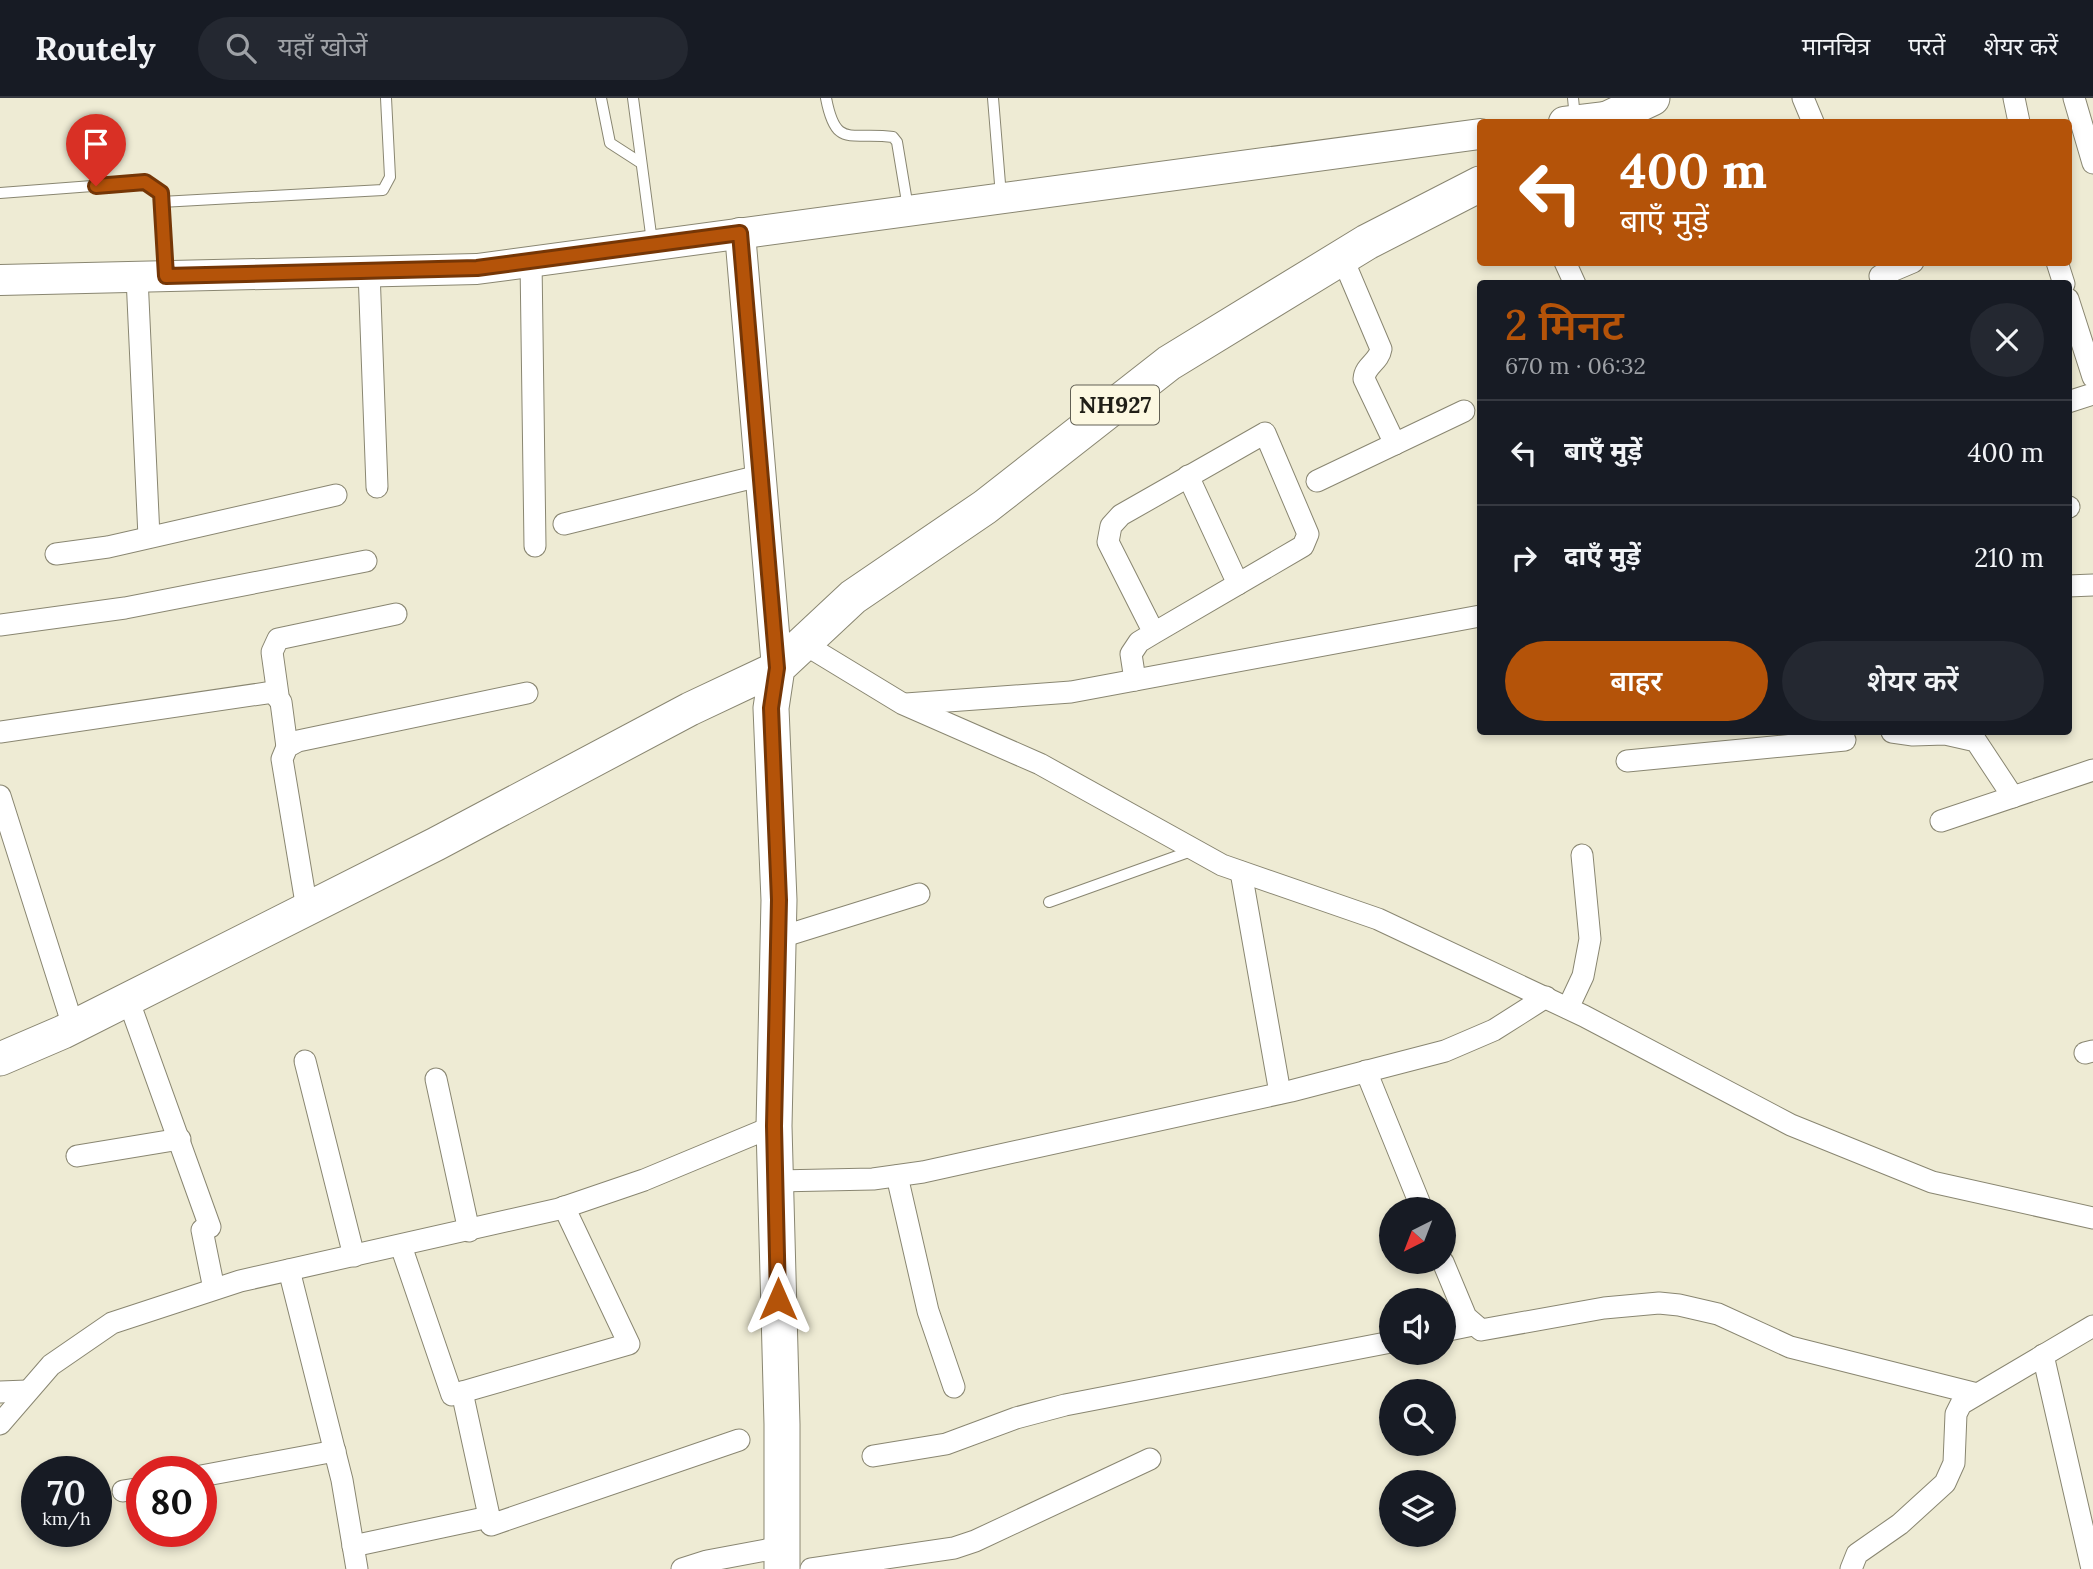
<!DOCTYPE html>
<html lang="hi">
<meta charset="utf-8">
<style>
body{margin:0;font-family:Lora,"Noto Sans Devanagari",serif;background:#242831;color:#f1f3f6;height:100vh;display:flex;flex-direction:column;font-size:26px;white-space:nowrap}
*{box-sizing:border-box;margin:0}
p{font-size:23px;color:#9ea1a6}
.icon{flex:none;width:38px;height:38px;fill:none;stroke:currentColor;stroke-width:2;stroke-linecap:round;stroke-linejoin:round}
.map{position:relative;flex:1;overflow:hidden}
.details{position:absolute;left:1477px;top:182px;width:595px;height:455px;display:flex;flex-direction:column;background:#171b24;border-radius:7px;box-shadow:0 4px 10px #0003}
.details>*{flex:none}
.guide{position:absolute;left:1477px;top:21px;width:595px;height:147px;border-radius:7px;box-shadow:0 4px 10px #0003;background:#b45309;color:#fff;overflow:hidden}
.needle{width:46px;rotate:222deg}
.controls{position:absolute;left:1379px;top:1099px;display:grid;gap:14px}
.controls a{display:grid;place-items:center;width:77px;height:77px;border-radius:50%;background:#171b24;box-shadow:0 4px 10px #0003;font-size:35px}
.speed{position:absolute;left:21px;top:1358px;display:flex;gap:14px;font-size:35px;font-weight:700;text-align:center}
.speed>*{display:grid;place-content:center;width:91px;height:91px;border-radius:50%;background:#171b24;box-shadow:0 4px 10px #0003;line-height:1}
.speed small{font-size:18px;font-weight:400}
.speed .limit{border:10px solid #d22;background:#fff;color:#111}
.pin{position:absolute;display:grid;place-items:center;width:60px;height:60px;color:#fff;margin:-72px -30px;border-radius:50% 50% 50% 0;rotate:-45deg;box-shadow:0 0 7px #0007}
.pin .icon{rotate:45deg}
.me{position:absolute;width:77px;margin:-38px;rotate:0deg;stroke-linejoin:round;filter:drop-shadow(0 0 5px #0008)}
.turn{display:flex;align-items:center;gap:24px;height:147px;padding:0 28px;font-size:32px}
.turn .icon{width:91px;height:91px;stroke-width:2.5}
.turn b{display:block;font-size:49px;line-height:60px}
.round{display:grid;place-items:center;flex:none;width:74px;height:74px;border-radius:37px;background:#242831}
.head{display:flex;align-items:center;justify-content:space-between;height:119px;padding:0 28px}
h1{font-size:42px;font-weight:600;line-height:52px;color:#b45309}
.cta{display:flex;gap:14px;margin-top:auto;padding:14px 28px}
.cta a{flex:1;height:80px;border-radius:42px;background:#b45309;color:#fff;font-size:28px;font-weight:600;line-height:80px;text-align:center}
.cta a+a{background:#242831;color:#f1f3f6}
ul{padding:0;list-style:none}
li{display:flex;align-items:center;gap:21px;height:105px;padding:0 28px;border-top:2px solid #363941}
li div{flex:1}
li b{display:block;font-size:26px}
li em{font-style:normal}
header{display:flex;align-items:center;gap:42px;box-sizing:border-box;height:98px;padding:0 35px;background:#171b24;border-bottom:2px solid #363941}
header strong{font-size:33px}
nav{display:flex;gap:38px;margin-inline-start:auto;font-size:24px}
.search{width:490px;height:63px;background:#242831;display:flex;align-items:center;gap:18px;box-sizing:border-box;padding:0 24px;border-radius:38px;color:#9ea1a6;font-size:26px}
.map>svg:first-child{display:block}
</style>
<header>
<strong>Routely</strong>
<div class="search"><svg class="icon" aria-label="search" viewBox="0 0 24 24"><circle cx="10" cy="10" r="6"/><path d="M15 15l6 6"/></svg>यहाँ खोजें</div>
<nav><a>मानचित्र</a><a>परतें</a><a>शेयर करें</a></nav>
</header>
<div class="map">
<svg width="2093" height="1471" viewBox="0 0 2093 1471">
<rect width="100%" height="100%" fill="#eeebd4"/>
<g fill="none" stroke-linecap="round" stroke-linejoin="round">
<!-- service casing -->
<g stroke="#898671" stroke-width="12">
<g id="service">
<polyline points="601,0 610,45 641,65"/>
<polyline points="633,0 652,144"/>
<path d="M826,0C836,52 850,33 893,39L897,44L908,110"/>
<polyline points="993,0 1001,98"/>
<polyline points="1573,0 1575,20"/>
<polyline points="0,95 145,84 161,95 166,176"/>
<polyline points="161,104 383,92 390,79 386,0"/>
<polyline points="1049,804 1194,752"/>
</g>
</g>
<!-- minor casing -->
<g stroke="#898671" stroke-width="23">
<g id="minor">
<polyline points="1803,0 1813,24"/>
<polyline points="2014,0 2019,24"/>
<polyline points="2074,0 2093,65"/>
<path d="M1342,159L1381,251C1379,264 1365,267 1364,281L1395,346"/>
<polyline points="531,163 535,448"/>
<polyline points="1565,164 1575,186"/>
<polyline points="2057,164 2064,186"/>
<polyline points="369,173 377,389"/>
<polyline points="137,179 149,439"/>
<polyline points="1884,186 1880,178 1913,164"/>
<polyline points="2068,201 2093,279"/>
<polyline points="2068,304 2093,296"/>
<polyline points="1188,378 1238,486"/>
<polyline points="1317,383 1464,313"/>
<polyline points="2068,409 2069,409"/>
<polyline points="564,426 759,378"/>
<polyline points="56,456 108,449 336,397"/>
<polyline points="2068,488 2093,487"/>
<polyline points="0,527 125,510 366,463"/>
<polyline points="801,544 903,606 1040,666 1222,767 1378,821 1584,918 1791,1027 1932,1084 2093,1120"/>
<polyline points="1135,582 1131,556 1139,544 1154,535 1303,448 1308,436 1265,335 1121,417 1111,428 1108,444 1154,535"/>
<polyline points="278,597 272,554 278,541 396,516"/>
<polyline points="906,606 1071,594 1480,518"/>
<polyline points="0,634 273,594 281,604 287,649"/>
<polyline points="1892,634 1913,637 1945,636 1976,643 2013,699"/>
<polyline points="1627,663 1845,642"/>
<polyline points="0,698 73,928"/>
<polyline points="1941,723 2093,672"/>
<polyline points="1241,774 1280,995"/>
<polyline points="307,811 282,661 287,649 298,643 527,595"/>
<polyline points="778,840 919,796"/>
<polyline points="128,901 210,1129"/>
<polyline points="1568,910 1583,878 1590,841 1582,757"/>
<polyline points="2085,955 2093,953"/>
<polyline points="305,963 354,1158"/>
<polyline points="1366,973 1422,1111"/>
<polyline points="436,981 469,1133"/>
<polyline points="77,1058 180,1041"/>
<polyline points="897,1078 928,1213 954,1289"/>
<polyline points="777,1083 873,1081 923,1074 1291,993 1445,953 1494,932 1546,899"/>
<polyline points="202,1132 214,1191"/>
<polyline points="401,1148 452,1297 629,1246 564,1109"/>
<polyline points="1443,1164 1466,1219 1481,1232 1604,1210 1659,1205 1679,1207 1718,1216 1790,1249 1977,1296"/>
<polyline points="289,1172 342,1382 357,1471"/>
<polyline points="1444,1233 1473,1227"/>
<polyline points="2043,1257 2092,1471"/>
<polyline points="0,1294 27,1293"/>
<polyline points="462,1294 491,1427 739,1342"/>
<polyline points="0,1326 51,1267 112,1225 240,1183 559,1111 644,1082 774,1028"/>
<polyline points="873,1358 946,1346 1016,1320 1065,1307 1391,1244"/>
<polyline points="201,1378 335,1353"/>
<polyline points="123,1393 142,1390"/>
<polyline points="353,1448 489,1419"/>
<polyline points="682,1471 707,1463 782,1449"/>
<polyline points="811,1471 954,1450 975,1443 1150,1361"/>
<polyline points="1851,1471 1857,1456 1900,1426 1945,1385 1954,1365 1956,1316 1961,1306 2093,1228"/>
</g>
</g>
<!-- secondary casing -->
<g stroke="#898671" stroke-width="32">
<g id="secondary">
<polyline points="1564,24 1614,18"/>
<polyline points="740,135 777,570"/>
<polyline points="0,182 477,171 1480,36"/>
</g>
</g>
<!-- primary casing -->
<g stroke="#898671" stroke-width="35">
<polyline id="primary" points="0,961 63,934 436,746 690,611 777,570"/>
</g>
<!-- trunk casing -->
<g stroke="#898671" stroke-width="37">
<g id="trunk">
<polyline points="1601,24 1652,0"/>
<polyline points="782,1471 782,1326 774,1028 779,802 771,610 777,570 853,499 985,409 1169,265 1367,144 1480,86"/>
</g>
</g>
<!-- service -->
<use href="#service" stroke="#fff" stroke-width="10"/>
<!-- minor -->
<use href="#minor" stroke="#fff" stroke-width="21"/>
<!-- secondary -->
<use href="#secondary" stroke="#fff" stroke-width="30"/>
<!-- primary -->
<use href="#primary" stroke="#fff" stroke-width="33"/>
<!-- trunk -->
<use href="#trunk" stroke="#fff" stroke-width="35"/>
</g>
<g fill="none" stroke-linecap="round" stroke-linejoin="round">
<!-- route casing -->
<g stroke="#753606" stroke-width="18">
<polyline id="route" points="96,88 145,84 161,95 166,178 477,170 740,135 777,570 771,610 779,802 774,1028 778,1201"/>
</g>
<!-- route -->
<use href="#route" stroke="#b45309" stroke-width="12"/>
</g>
<g text-anchor="middle" stroke-width="5" stroke-linejoin="round" paint-order="stroke">
<!-- shield labels -->
<rect fill="#fcf8e1" stroke="#626054" stroke-width="2" x="1071" y="287.5" width="88" height="39" rx="5"/>
<g font-size="23" font-weight="bold" fill="#201f17">
<text x="1115" y="315">NH927</text>
</g>
</g>
</svg>
<div class="controls">
<a><svg class="needle" viewBox="-14 -14 28 28"><path d="M0-13l5 13h-10z" fill="#e53935"/><path d="M0 13l5-13h-10z" fill="#9ea1a6"/></svg></a>
<a><svg class="icon" aria-label="sound" viewBox="0 0 24 24"><path d="M4 9h4l5-4v14l-5-4H4zM17 9q2 3 0 6"/></svg></a>
<a><svg class="icon" aria-label="search" viewBox="0 0 24 24"><circle cx="10" cy="10" r="6"/><path d="M15 15l6 6"/></svg></a>
<a><svg class="icon" aria-label="layers" viewBox="0 0 24 24"><path d="M12 4l9 5-9 5-9-5zM3 14l9 5 9-5"/></svg></a>
</div>
<div class="speed"><div>70<small>km/h</small></div><div class="limit">80</div></div>
<div class="pin" style="left:96px;top:88px;background:#d93025"><svg class="icon" aria-label="arrive" viewBox="0 0 24 24"><path d="M6 21V4h12l-3 4 3 4H6"/></svg></div>
<svg class="me" style="left:778px;top:1201px" viewBox="-20 -20 40 40"><path d="M0-17L14 15 0 8-14 15z" fill="#b45309" stroke="#fff" stroke-width="4"/></svg>
<div class="guide">
<div class="turn"><svg class="icon" aria-label="left" viewBox="0 0 24 24"><path d="M17 20v-9H6M10 6l-5 5 5 5"/></svg><div><b>400 m</b>बाएँ मुड़ें</div></div>
</div>
<section class="details">
<div class="head"><div><h1>2 मिनट</h1><p>670 m · 06:32</p></div><a class="round"><svg class="icon" aria-label="close" viewBox="0 0 24 24"><path d="M6 6l12 12M18 6L6 18"/></svg></a></div>
<ul>
<li><svg class="icon" aria-label="left" viewBox="0 0 24 24"><path d="M17 20v-9H6M10 6l-5 5 5 5"/></svg><div><b>बाएँ मुड़ें</b></div><em>400 m</em></li>
<li><svg class="icon" aria-label="right" viewBox="0 0 24 24"><path d="M7 20v-9h11M14 6l5 5-5 5"/></svg><div><b>दाएँ मुड़ें</b></div><em>210 m</em></li>
</ul>
<div class="cta"><a>बाहर</a><a>शेयर करें</a></div>
</section>
</div>
